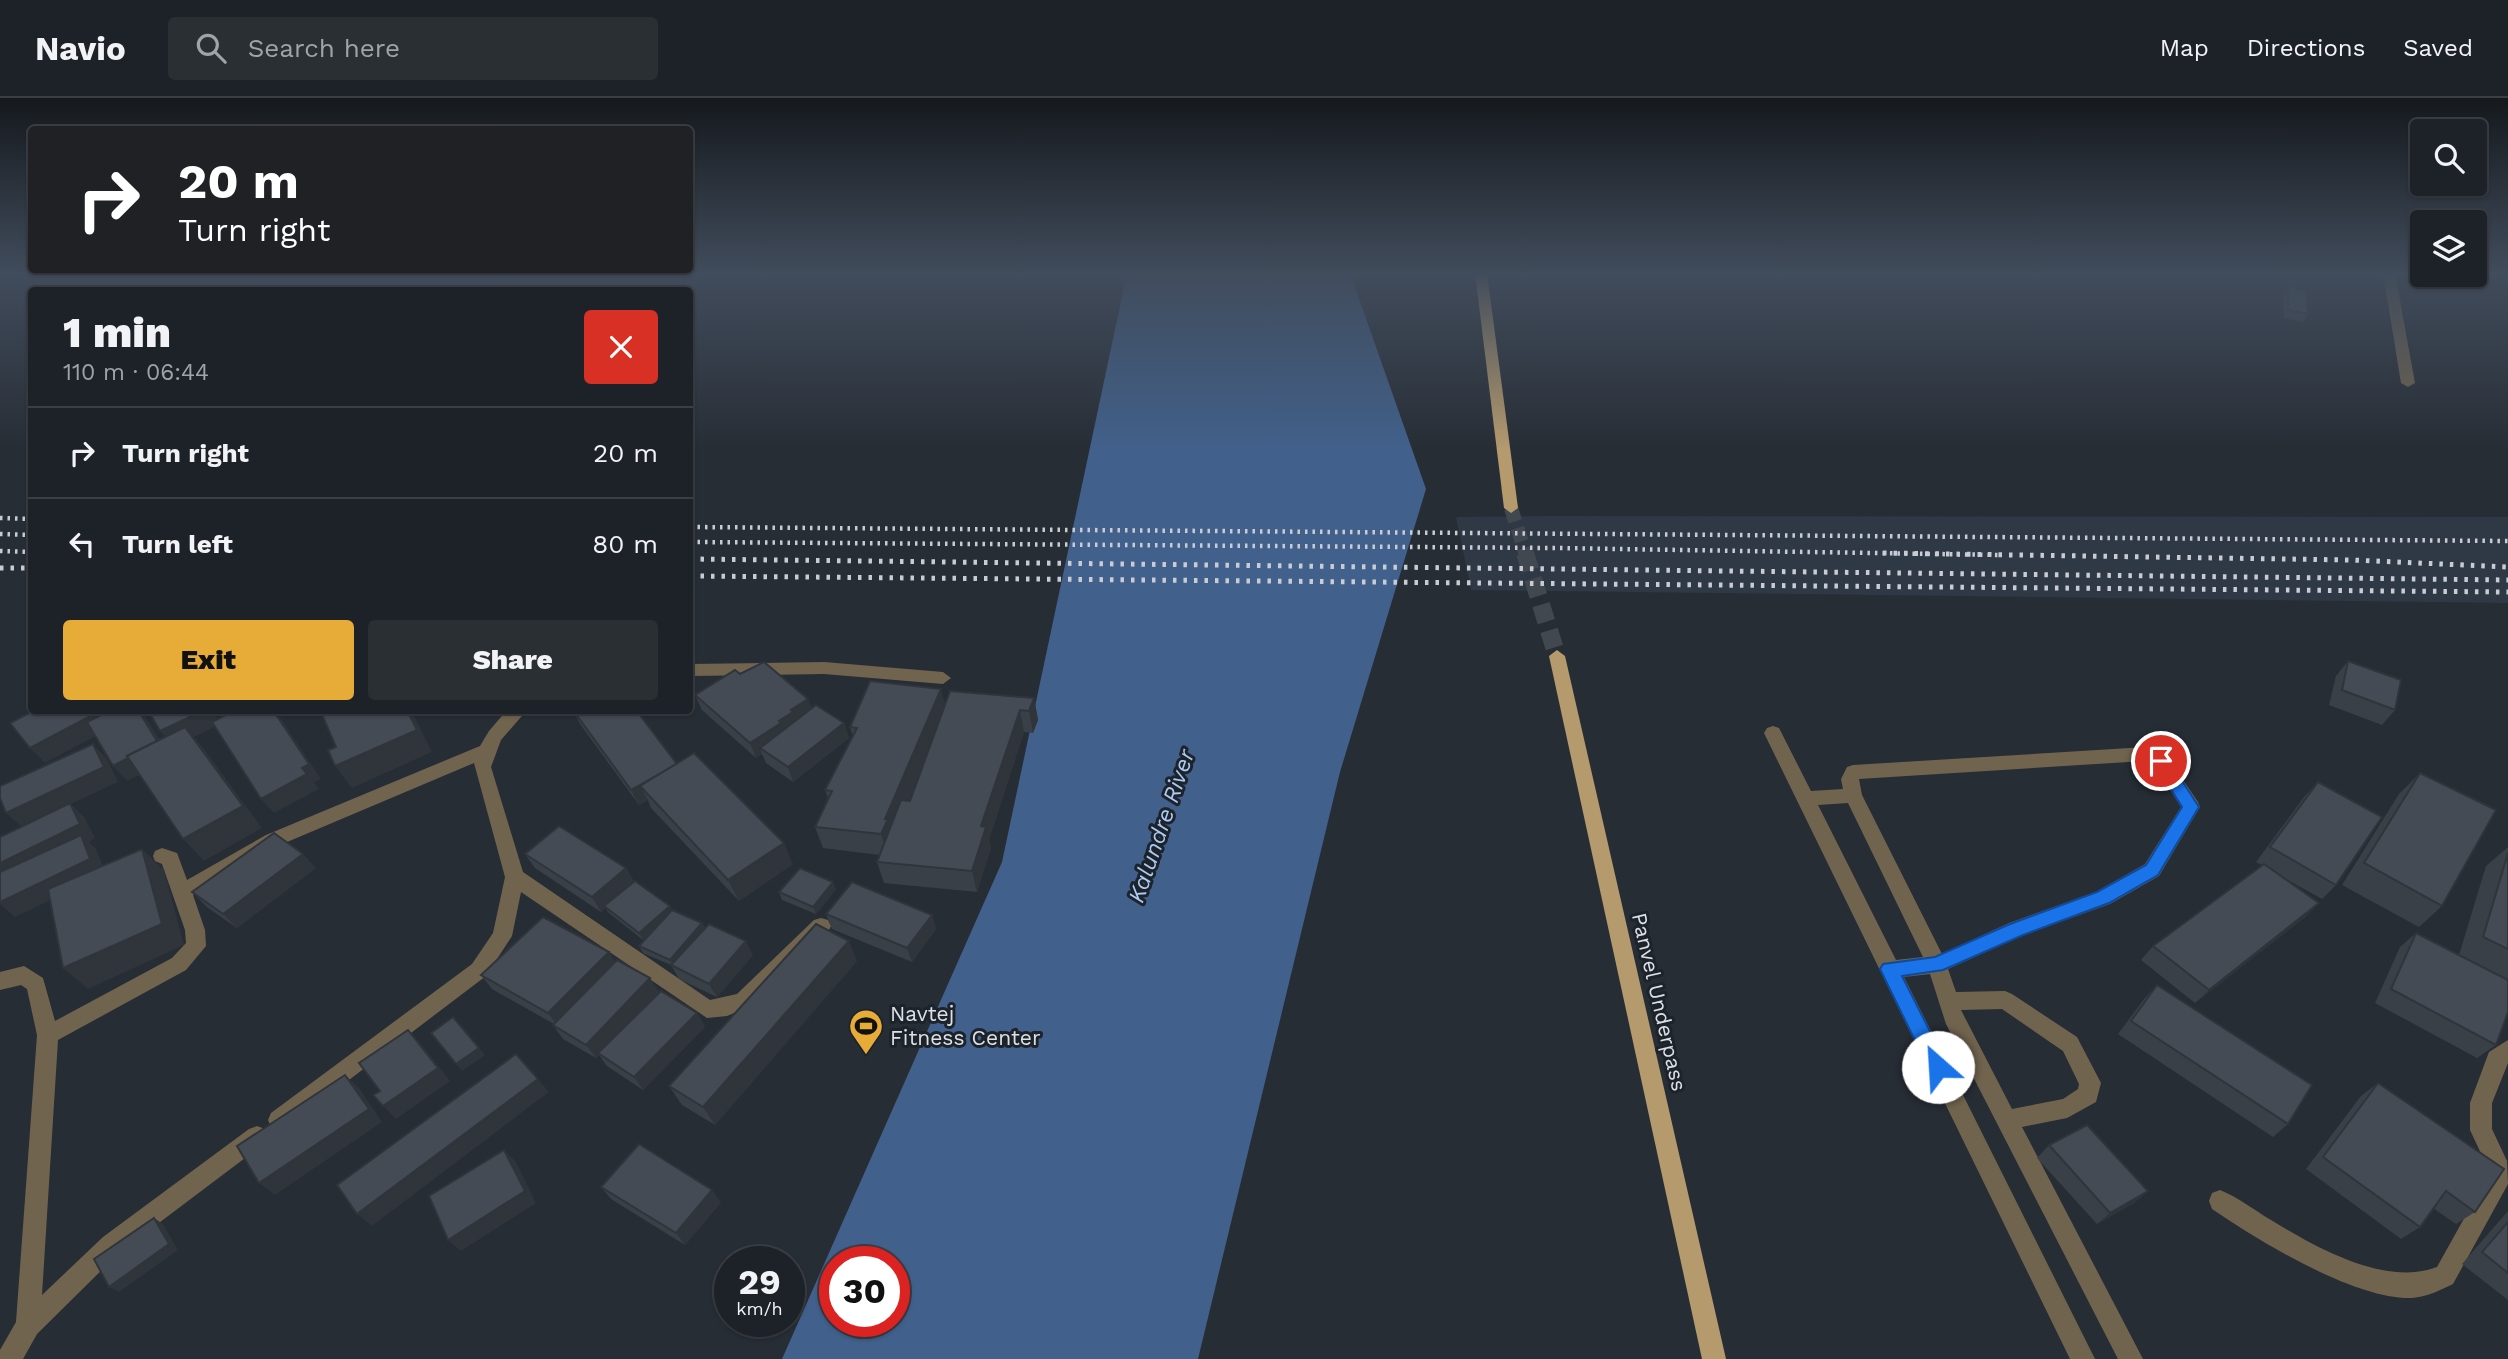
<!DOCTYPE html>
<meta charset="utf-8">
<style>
body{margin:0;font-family:"Work Sans",sans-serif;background:#2a2f34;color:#f1f3f6;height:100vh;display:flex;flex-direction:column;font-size:26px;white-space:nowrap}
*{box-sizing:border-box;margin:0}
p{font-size:23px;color:#a0a4a8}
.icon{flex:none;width:38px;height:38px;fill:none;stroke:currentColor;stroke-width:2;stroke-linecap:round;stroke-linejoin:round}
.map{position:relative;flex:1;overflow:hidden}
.sheet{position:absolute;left:28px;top:189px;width:665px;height:427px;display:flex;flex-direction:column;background:#1d2228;border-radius:7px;box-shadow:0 2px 5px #0004,0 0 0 2px #3b3f45}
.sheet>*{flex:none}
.hud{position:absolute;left:28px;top:28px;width:665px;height:147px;border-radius:7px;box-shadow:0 2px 5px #0004,0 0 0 2px #3b3f45;background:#202124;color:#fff;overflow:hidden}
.controls{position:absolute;left:2410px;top:21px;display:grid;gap:14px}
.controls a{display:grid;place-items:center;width:77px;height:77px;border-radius:7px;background:#1d2228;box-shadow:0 2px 5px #0004,0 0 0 2px #3b3f45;font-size:35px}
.speed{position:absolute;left:714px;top:1148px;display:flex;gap:14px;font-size:35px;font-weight:700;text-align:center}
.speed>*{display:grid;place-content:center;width:91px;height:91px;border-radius:50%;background:#1d2228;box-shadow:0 2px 5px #0004,0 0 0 2px #3b3f45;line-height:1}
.speed small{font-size:18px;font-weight:400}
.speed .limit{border:10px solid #d22;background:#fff;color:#111}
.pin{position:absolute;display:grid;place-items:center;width:60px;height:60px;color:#fff;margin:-30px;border:4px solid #fff;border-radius:50%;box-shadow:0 2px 7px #0007}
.me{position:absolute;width:77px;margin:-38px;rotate:334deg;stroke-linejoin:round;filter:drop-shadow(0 0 5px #0008)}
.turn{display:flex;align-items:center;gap:24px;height:147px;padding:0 35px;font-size:32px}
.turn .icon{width:91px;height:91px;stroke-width:2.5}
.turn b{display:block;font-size:49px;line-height:60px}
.round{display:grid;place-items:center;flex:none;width:74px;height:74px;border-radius:7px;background:#2a2f34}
.overview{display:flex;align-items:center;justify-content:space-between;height:119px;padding:0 35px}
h1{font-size:42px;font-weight:800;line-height:52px}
.primary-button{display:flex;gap:14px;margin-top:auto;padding:14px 35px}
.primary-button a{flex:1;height:80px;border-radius:7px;background:#e7ac37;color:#111;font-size:28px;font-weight:800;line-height:80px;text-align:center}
.primary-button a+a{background:#2a2f34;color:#f1f3f6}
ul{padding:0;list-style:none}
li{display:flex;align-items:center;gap:21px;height:91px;padding:0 35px;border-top:2px solid #3b3f45}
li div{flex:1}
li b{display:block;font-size:26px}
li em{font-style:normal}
header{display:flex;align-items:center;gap:42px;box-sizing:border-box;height:98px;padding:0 35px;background:#1d2228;border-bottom:2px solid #3b3f45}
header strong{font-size:33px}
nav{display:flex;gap:38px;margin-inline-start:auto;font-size:24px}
.search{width:490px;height:63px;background:#2a2f34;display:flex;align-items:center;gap:18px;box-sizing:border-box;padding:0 24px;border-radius:7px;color:#a0a4a8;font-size:26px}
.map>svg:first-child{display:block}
</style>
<header>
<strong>Navio</strong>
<div class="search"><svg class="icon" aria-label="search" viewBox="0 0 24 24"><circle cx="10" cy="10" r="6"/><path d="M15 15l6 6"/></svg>Search here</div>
<nav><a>Map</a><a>Directions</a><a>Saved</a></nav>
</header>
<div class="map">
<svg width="2508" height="1261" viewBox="0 0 2508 1261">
<rect width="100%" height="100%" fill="#272d35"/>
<!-- built -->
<polygon fill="#2f3845" points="1547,418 2508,419 2508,505 1471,492 1456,419"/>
<!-- water -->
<path fill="#41608b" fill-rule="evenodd" d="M1127,175H1350L1426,391L1340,674L1198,1261H782L1002,764ZM835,1164H894V1223H835Z"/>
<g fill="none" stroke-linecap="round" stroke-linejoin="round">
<!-- major-tunnel-far1 -->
<polyline stroke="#424850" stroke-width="14" stroke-dasharray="14 7" stroke-linecap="butt" points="1511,410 1526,457"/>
<!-- major-tunnel -->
<polyline stroke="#424850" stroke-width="18" stroke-dasharray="18 9" stroke-linecap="butt" points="1525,455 1557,558"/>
<!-- minor -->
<g fill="#71644f" fill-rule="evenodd">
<polygon points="2383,175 2395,175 2415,285 2408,289 2401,285"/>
<polygon points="824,564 943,574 951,580 943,586 824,576 690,578 690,566"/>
<polygon points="507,612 527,612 501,642 491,669 523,774 710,902 737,896 814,822 821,820 828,822 831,828 828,834 751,908 727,918 707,920 521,794 512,838 486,878 287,1029 279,1032 271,1029 268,1022 271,1015 472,866 493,835 505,779 474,665 280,747 193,797 205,832 206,848 186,872 58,942 42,1197 103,1139 249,1031 257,1028 265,1031 268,1038 265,1045 119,1155 37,1236 23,1261 0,1261 0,1252 16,1224 37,937 27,891 21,887 0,892 0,874 24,868 43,880 55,923 172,860 186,845 185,832 162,766 155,763 153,758 155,753 162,750 177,755 187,782 266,737 480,648 489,633"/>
<path d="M1773,628L1779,630L1811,693L1843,691L1841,681L1847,669L1853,667L2146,649L2167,658L2198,704L2200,709L2159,778L2110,806L2023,837L1948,871L1956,894L2005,893L2012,896L2077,939L2101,985L2096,1004L2067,1020L2022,1029L2143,1261H2118L1946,926L1930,876L1904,879L2095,1261H2070L1764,635L1767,630ZM2144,663L2155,668L2181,709L2145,766L2096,794L2009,825L1942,856L1862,697L1859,681ZM1848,705L1923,859L1896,862L1818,707ZM2002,911L2063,953L2079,986L2078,991L2063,1001L2012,1011L1961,912Z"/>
<path d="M2508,942V965L2492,1005V1031L2507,1063L2508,1086L2453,1186C2441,1192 2426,1199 2412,1200C2355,1202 2259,1143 2212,1111L2209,1103L2212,1095L2220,1092C2238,1099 2254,1112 2271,1122C2315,1149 2385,1189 2437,1169L2486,1081L2485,1064L2470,1032V1005L2489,954Z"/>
</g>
<!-- major -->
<g fill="#b59a6e" fill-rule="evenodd">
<polygon points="1475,175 1487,175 1518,410 1511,415 1504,410"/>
<polygon points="1557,552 1565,558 1726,1261 1702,1261 1549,558"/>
</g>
<!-- rail-far1 -->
<g stroke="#c9cdd3" stroke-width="4.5" stroke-dasharray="2.5 5" stroke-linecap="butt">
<polyline points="0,420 32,421"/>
<polyline points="690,429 2508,443"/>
<polyline points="0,436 32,437"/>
<polyline points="690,444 1555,450 1999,457"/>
<polyline points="0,453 32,454"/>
</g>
<!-- rail -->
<g stroke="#c9cdd3" stroke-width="5" stroke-dasharray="3.5 7" stroke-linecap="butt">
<polyline points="1883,455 2352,462 2508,469"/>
<polyline points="690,461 2508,482"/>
<polyline points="0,470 32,470"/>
<polyline points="690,478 2508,494"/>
</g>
</g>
<!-- wall -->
<g fill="#3a4048" fill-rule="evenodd">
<polygon points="2288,189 2308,216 2303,224 2284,220 2283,196"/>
<polygon points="2348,563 2395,612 2382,627 2329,607 2336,578"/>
<polygon points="740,576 808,601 811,611 844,625 849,640 793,684 766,665 762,656 756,660 702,612 695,597"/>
<path d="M1034,600L1038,622L1033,635L1024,634L989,742L991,750L977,794L884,785L877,764L880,757L823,750L815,729L828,700L825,692L853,638L850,629L945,607ZM922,671L910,703L909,702Z"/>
<polygon points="573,612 677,666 793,766 739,803 651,710 648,702 639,707 580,626"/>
<polygon points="2420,675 2442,808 2419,829 2342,787 2399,696"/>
<polygon points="2318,684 2336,787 2322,801 2279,777 2319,805 2304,820 2195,905 2141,862 2153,848 2262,767 2256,764 2304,699"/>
<polygon points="2508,749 2508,914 2496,947 2477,960 2375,905 2400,849 2416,835 2459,857 2486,768"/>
<polygon points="525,756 626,770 634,784 670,808 672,812 702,825 705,830 753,857 717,899 679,881 671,867 643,855 639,848 650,836 643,842 609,815 605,810 601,814 535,770"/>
<polygon points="316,770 237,830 207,809 192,794"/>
<polygon points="836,791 816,816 782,802 779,794"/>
<polygon points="826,816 932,817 936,831 912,864 832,831"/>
<polygon points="857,863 715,1027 682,1007 669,988"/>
<polygon points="615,864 659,894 647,907 697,915 705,929 643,992 607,968 599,957 596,960 563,941 553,927 554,926 492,891 481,877"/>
<polygon points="2157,887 2288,1026 2273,1039 2118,936 2144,901"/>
<polygon points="2378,985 2475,1114 2456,1126 2433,1110 2420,1129 2401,1141 2306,1071 2361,998"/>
<polygon points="2049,1047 2148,1093 2134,1105 2097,1126 2037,1060"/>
<polygon points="601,1089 721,1104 685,1147 611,1101"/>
<polygon points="2508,1113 2508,1202 2462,1166"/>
</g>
<!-- shaded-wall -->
<g fill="#30343b">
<polygon points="941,591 947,613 893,739 888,758 881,736 885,721"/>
<polygon points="1034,600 1038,622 1033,635 1029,613"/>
<polygon points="808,601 814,616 760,650 762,656 756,660 750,645 779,623 791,612"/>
<polygon points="102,612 144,612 142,614 172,661 127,683 113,668 139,615 45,665 30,650"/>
<polygon points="205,612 212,612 220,626 194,639 204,651 262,730 204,763 183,741 174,648 160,633"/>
<polygon points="273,612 275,612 321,681 314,684 319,691 274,715 261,701 302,670"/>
<polygon points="407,612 410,612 415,620 432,654 352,690 335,668"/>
<polygon points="1020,612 1024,634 989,742 991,750 977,794 972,773 981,728"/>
<polygon points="844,625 849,640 793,684 788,669"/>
<polygon points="93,646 107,661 118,684 71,706 85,720 95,740 89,744 96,751 106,776 15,819 0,806 0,765 22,729 6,715"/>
<polygon points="678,668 640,688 648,702 639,707 631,692"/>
<polygon points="784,745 793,766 739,803 728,782"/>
<polygon points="142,751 164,772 184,847 88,891 63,870"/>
<polygon points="303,756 316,770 237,830 223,816"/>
<polygon points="626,770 634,785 601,814 592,799"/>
<polygon points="833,784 836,791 816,816 813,809"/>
<polygon points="2319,805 2304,820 2195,905 2209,892"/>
<polygon points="670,808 674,815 643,842 639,835"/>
<polygon points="932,817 936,831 912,864 907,850"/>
<polygon points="702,825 706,832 674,869 670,862"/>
<polygon points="746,843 753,857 717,899 709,886"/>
<polygon points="849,843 857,863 715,1027 703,1009"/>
<polygon points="609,854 618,868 558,929 548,915"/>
<polygon points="650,880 659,894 600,956 598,955 599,957 596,960 586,947"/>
<polygon points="697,915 705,929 643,992 634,979"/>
<polygon points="453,919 485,957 462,973 456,966"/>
<polygon points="408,932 420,945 450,983 396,1021 383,1008"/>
<polygon points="345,977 359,990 382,1024 275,1097 259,1085"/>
<polygon points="538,981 549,994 372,1128 357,1116"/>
<polygon points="504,1052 516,1064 536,1105 461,1153 448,1142"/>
<polygon points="712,1092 721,1104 685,1147 676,1135"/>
<polygon points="2148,1093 2134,1105 2097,1126 2110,1115"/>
<polygon points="154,1120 163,1126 178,1152 119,1194 109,1189"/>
</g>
<!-- building -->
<g fill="#444b54" stroke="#30343b" stroke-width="2">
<polygon points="2288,189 2306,193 2308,216 2288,212"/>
<polygon points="2348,563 2401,582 2395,612 2342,592"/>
<polygon points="764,564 808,601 791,612 793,614 779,623 781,625 750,645 695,597 735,572 740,576"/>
<polygon points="870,583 941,591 885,721 888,721 881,736 815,729 832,693 825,692 857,630 850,629"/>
<polygon points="950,593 1034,600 1029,613 1020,612 981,728 986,729 972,773 877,764 901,702 910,703"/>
<polygon points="816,607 844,625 788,669 760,650"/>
<polygon points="35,612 102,612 30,650 10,625"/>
<polygon points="111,612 138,612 157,643 127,658 128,660 113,668 87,624"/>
<polygon points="148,612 205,612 160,633"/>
<polygon points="235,612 273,612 309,666 302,670 307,676 261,701 212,624"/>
<polygon points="320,612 407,612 417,632 335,668 328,652 336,649"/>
<polygon points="573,612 636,612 677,666 631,692"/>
<polygon points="185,629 243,708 183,741 127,658"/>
<polygon points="93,646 104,669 6,715 0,700 0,688"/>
<polygon points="694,655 784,745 728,782 640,688"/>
<polygon points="2420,675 2496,712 2442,808 2364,765"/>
<polygon points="2318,684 2382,719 2336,787 2270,749"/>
<polygon points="70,705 80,726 0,765 0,739"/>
<polygon points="559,728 626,770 592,799 525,756"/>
<polygon points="274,735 303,756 223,816 192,794"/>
<polygon points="81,737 90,761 0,804 0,774"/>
<polygon points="142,751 162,826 63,870 48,791"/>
<polygon points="2508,755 2508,851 2483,839"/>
<polygon points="2264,766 2319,805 2209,892 2153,848"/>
<polygon points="800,770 833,784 813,809 779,794"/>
<polygon points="635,783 670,808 639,835 604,808"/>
<polygon points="852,784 932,817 907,850 826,816"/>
<polygon points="672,812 702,825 670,862 639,848"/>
<polygon points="543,819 609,854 548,915 481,877"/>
<polygon points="709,826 746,843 709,886 671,867"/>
<polygon points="816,826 849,843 703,1009 669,988"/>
<polygon points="2416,835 2508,882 2508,914 2496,947 2391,891"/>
<polygon points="617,862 650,880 586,947 553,927"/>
<polygon points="2157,887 2312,987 2288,1026 2131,923"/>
<polygon points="661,893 697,915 634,979 598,955"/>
<polygon points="453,919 479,950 456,966 431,935"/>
<polygon points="408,932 438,970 383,1008 373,997 380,993 359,965"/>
<polygon points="516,956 538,981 357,1116 337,1087"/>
<polygon points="345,977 369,1011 259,1085 237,1048"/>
<polygon points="2378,985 2504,1071 2475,1114 2446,1093 2420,1129 2323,1059"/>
<polygon points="2087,1027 2148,1093 2110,1115 2049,1047"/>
<polygon points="639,1046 712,1092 676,1135 601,1089"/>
<polygon points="504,1052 525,1093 448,1142 429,1098"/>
<polygon points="154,1120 169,1146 109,1189 94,1161"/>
<polygon points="2508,1124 2508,1175 2482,1154"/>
</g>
<!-- sky -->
<linearGradient id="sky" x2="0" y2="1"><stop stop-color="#15191d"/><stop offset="0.5" stop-color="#414c5c"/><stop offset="1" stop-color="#414c5c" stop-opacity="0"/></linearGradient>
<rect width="2508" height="352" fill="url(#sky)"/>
<!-- route -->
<polygon fill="#1a73e8" stroke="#114b97" stroke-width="2" points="2161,657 2166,658 2199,709 2158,777 2109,805 2023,837 1943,872 1902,878 1948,969 1945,975 1938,977 1931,975 1880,871 1883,866 1935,859 2010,826 2097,794 2146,767 2182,709 2153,663"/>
<!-- icons -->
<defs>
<g id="stadium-pin" transform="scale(1.75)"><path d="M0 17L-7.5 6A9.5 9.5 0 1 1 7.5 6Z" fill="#e7ac37" stroke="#1d232b"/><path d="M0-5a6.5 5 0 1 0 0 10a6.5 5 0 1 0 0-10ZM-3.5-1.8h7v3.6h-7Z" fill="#111"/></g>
</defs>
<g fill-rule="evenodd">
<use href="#stadium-pin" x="866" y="928"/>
</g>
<g text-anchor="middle" stroke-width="6" stroke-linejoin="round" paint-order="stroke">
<!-- street labels -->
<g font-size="21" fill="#dde1e6" stroke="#1d232b">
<text transform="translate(1659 904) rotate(77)" y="7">Panvel Underpass</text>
</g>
<!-- poi labels -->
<g font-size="21" fill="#dde1e6" stroke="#1d232b" text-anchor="start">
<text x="890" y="923">Navtej<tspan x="890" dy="24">Fitness Center</tspan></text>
</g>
<!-- water labels -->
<g font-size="23" font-style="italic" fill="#adcaf3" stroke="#1d232b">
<text transform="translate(1161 728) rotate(-71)" y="8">Kalundre River</text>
</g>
</g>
</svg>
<div class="controls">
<a><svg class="icon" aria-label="search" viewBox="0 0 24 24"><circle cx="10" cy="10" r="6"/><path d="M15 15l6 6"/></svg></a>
<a><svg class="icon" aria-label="layers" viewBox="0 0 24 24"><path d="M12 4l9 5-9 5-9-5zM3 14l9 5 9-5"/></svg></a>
</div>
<div class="speed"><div>29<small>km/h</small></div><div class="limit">30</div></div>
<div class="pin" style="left:2161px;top:663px;background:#d93025"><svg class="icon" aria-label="arrive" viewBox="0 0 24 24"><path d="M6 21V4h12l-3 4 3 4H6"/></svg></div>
<svg class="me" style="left:1938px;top:969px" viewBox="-20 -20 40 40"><circle r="19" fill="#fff"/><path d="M0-13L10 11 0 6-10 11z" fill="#1a73e8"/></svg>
<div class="hud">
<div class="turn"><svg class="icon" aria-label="right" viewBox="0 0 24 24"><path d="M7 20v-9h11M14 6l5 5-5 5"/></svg><div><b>20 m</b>Turn right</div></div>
</div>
<section class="sheet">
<div class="overview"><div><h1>1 min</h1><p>110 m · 06:44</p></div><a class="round" style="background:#d93025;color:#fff"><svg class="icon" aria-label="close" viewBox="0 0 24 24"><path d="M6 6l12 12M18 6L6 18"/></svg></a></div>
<ul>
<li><svg class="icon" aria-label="right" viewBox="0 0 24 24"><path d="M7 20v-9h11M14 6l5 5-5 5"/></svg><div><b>Turn right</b></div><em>20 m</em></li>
<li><svg class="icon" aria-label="left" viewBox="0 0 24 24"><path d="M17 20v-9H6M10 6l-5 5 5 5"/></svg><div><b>Turn left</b></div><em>80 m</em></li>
</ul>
<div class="primary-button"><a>Exit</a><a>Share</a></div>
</section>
</div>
